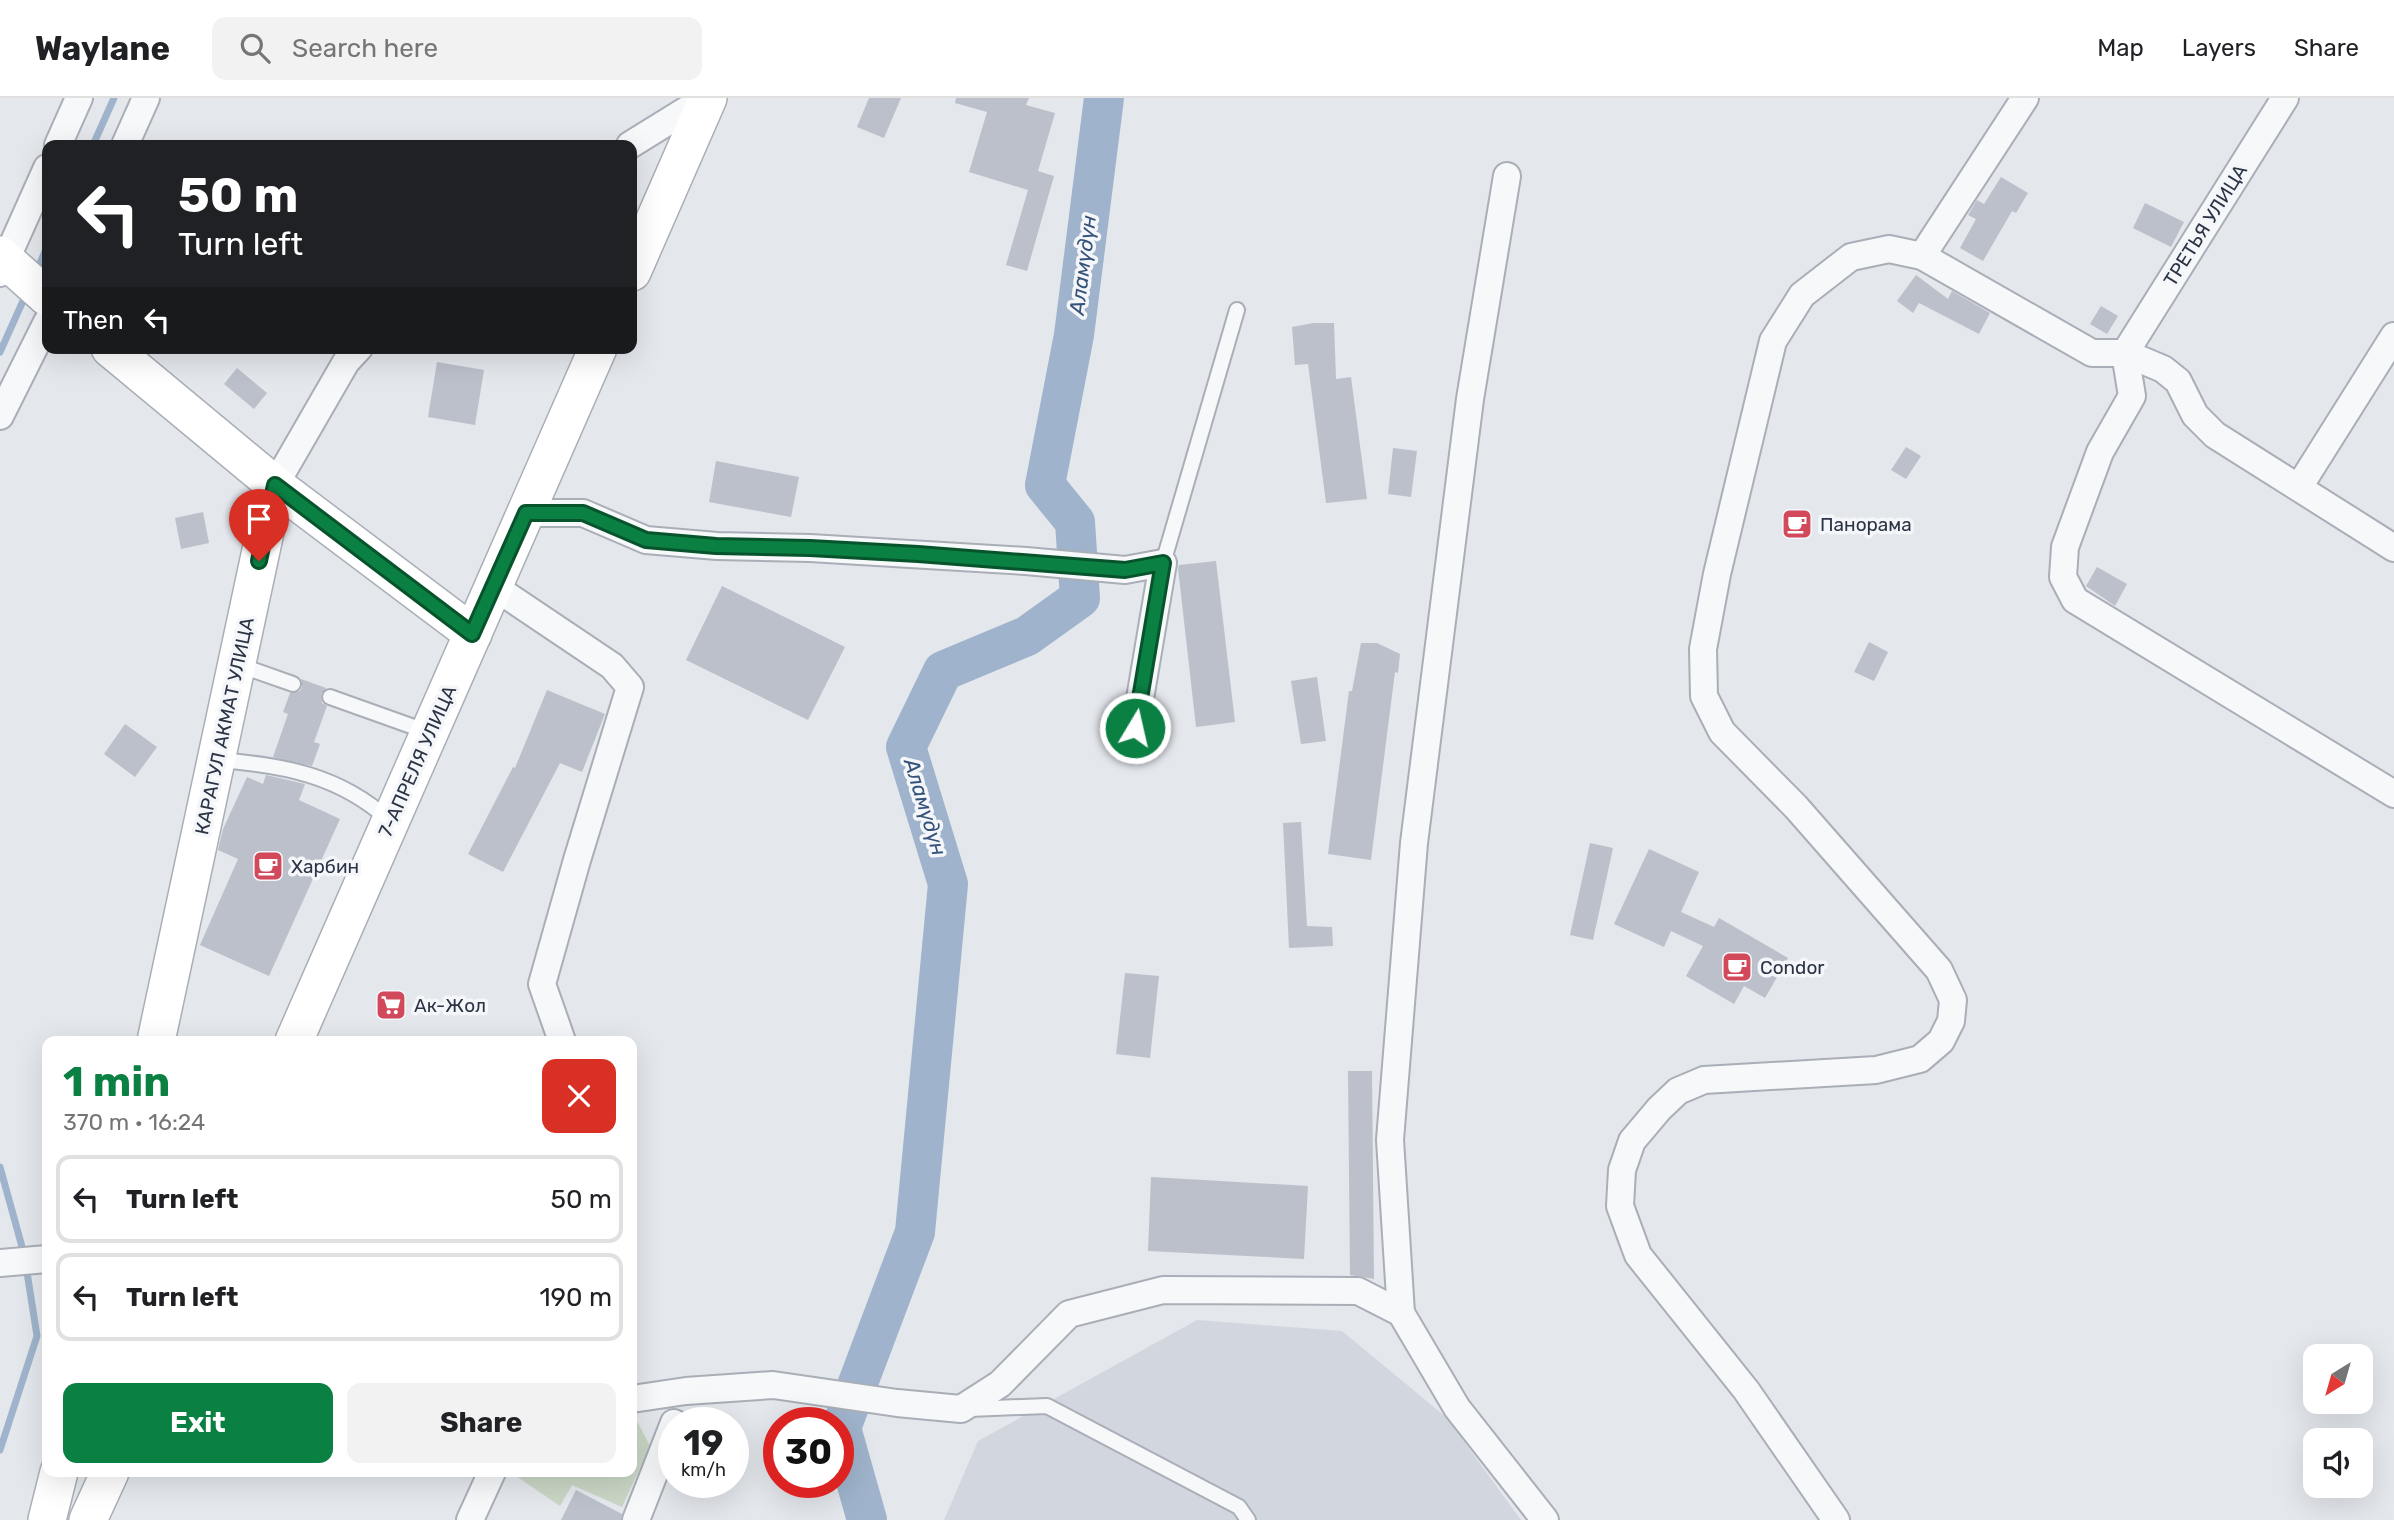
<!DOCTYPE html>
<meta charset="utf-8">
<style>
body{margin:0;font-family:Rubik,sans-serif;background:#f2f2f2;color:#202124;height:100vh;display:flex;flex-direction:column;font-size:26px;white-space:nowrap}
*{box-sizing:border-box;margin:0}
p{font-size:23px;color:#757577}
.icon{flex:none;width:38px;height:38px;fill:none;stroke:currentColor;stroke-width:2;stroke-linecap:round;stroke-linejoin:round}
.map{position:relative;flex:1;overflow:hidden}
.drawer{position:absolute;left:42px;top:938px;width:595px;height:441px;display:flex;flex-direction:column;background:#fff;border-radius:14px;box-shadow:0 7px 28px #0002}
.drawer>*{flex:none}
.banner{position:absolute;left:42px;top:42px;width:595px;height:214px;border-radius:14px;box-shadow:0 7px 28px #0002;background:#202124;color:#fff;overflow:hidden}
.needle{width:46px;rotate:217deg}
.controls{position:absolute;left:2303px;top:1246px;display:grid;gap:14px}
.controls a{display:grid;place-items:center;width:70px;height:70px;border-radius:14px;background:#fff;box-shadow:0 7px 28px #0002;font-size:35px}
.speed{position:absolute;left:658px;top:1309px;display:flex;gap:14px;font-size:35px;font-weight:700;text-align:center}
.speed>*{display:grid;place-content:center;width:91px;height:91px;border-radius:50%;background:#fff;box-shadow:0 7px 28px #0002;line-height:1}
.speed small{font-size:18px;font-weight:400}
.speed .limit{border:10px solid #d22;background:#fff;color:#111}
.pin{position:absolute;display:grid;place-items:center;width:60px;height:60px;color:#fff;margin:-72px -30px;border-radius:50% 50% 50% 0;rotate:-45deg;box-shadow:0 0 7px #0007}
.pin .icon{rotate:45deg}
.me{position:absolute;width:77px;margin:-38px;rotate:9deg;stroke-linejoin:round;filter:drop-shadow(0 0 5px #0008)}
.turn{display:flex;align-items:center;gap:24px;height:147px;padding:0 21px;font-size:32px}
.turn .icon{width:91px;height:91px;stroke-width:2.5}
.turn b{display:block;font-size:49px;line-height:60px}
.then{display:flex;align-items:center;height:66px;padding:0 21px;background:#0003;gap:14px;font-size:26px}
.round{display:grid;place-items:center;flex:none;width:74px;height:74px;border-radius:14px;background:#f2f2f2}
.headline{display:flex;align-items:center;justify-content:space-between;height:119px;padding:0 21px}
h1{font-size:42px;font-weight:700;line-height:52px;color:#0b8043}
.button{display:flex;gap:14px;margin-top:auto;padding:14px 21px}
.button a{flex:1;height:80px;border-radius:14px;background:#0b8043;color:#fff;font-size:28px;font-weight:700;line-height:80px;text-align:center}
.button a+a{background:#f2f2f2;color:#202124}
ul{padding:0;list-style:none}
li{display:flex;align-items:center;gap:21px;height:88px;margin:0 14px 10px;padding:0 7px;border:4px solid #e0e0e0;border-radius:14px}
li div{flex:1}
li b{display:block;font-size:26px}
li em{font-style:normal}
header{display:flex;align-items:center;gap:42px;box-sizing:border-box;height:98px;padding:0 35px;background:#fff;border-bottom:2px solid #e0e0e0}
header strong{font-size:33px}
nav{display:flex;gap:38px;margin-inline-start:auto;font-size:24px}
.search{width:490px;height:63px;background:#f2f2f2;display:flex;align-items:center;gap:18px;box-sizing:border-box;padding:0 24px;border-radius:14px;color:#757577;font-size:26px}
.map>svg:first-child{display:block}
</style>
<header>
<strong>Waylane</strong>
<div class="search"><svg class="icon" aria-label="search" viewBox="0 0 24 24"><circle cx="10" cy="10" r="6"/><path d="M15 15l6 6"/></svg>Search here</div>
<nav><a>Map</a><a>Layers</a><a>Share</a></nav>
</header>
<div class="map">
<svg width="2394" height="1422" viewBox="0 0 2394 1422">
<rect width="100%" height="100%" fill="#e4e7ec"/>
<!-- built -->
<polygon fill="#d2d6de" points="1197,1222 1342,1233 1446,1319 1521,1422 944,1422 978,1343"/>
<!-- green -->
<polygon fill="#c9d6c5" points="632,1324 638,1325 650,1348 622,1409 572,1387 560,1408 513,1376 514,1374 632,1374"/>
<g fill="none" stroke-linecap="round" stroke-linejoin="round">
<!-- stream -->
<g stroke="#9fb4cc" stroke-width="7">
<polyline points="93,47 114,0"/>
<polyline points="36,174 47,149"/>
<polyline points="0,254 27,194"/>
<polyline points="0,1069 24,1156"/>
<polyline points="0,1352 37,1238 26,1168"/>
</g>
<!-- river -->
<polyline stroke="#9fb4cc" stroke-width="40" points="867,1422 841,1330 915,1134 948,786 906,649 943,573 1027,538 1080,500 1075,424 1045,387 1074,237 1104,0"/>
</g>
<!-- building -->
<g fill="#bbc0ca">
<polygon points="869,0 901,0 884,40 857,29"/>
<polygon points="956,0 1029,0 1026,7 1055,15 1038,73 1054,78 1027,173 1006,167 1028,92 969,74 987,14 955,5"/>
<polygon points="2001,79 2028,95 2016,115 2012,113 1983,163 1960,150 1976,121 1968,117 1977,102 1984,106"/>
<polygon points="2145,105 2184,124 2171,149 2133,130"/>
<polygon points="1916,177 1948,201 1952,193 1990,215 1979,236 1919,205 1913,215 1897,203"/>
<polygon points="2101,208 2118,218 2107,236 2090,226"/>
<polygon points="1313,225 1334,225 1336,281 1351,279 1367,401 1326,405 1308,266 1295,267 1292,229"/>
<polygon points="437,264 484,272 475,327 428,319"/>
<polygon points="237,270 267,295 254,311 224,286"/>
<polygon points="1906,349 1921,358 1906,381 1891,372"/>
<polygon points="1393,350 1417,353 1411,399 1388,396"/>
<polygon points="716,363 799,379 791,419 709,404"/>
<polygon points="203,414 209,445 181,451 175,420"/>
<polygon points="1216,463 1235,624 1196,629 1178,470 1179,467"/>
<polygon points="2097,469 2127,486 2115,508 2086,488"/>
<polygon points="722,488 845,549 808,622 686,562"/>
<polygon points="1869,544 1888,554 1874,583 1854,574"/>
<polygon points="1361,545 1377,545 1400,556 1398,575 1395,574 1371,762 1328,756 1349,593 1352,593"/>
<polygon points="1317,579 1326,643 1301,646 1291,583"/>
<polygon points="301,581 326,590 321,596 322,605 327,608 314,644 320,646 312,668 273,659 288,616 283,614 290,595 300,593 302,589"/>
<polygon points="547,592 605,616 582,674 560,665 503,774 468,756 513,669 515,670"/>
<polygon points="125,626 157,649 135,679 104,656"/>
<polygon points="266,677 305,686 299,702 340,721 269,878 200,847 238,761 218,752 223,731 247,679 263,686"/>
<polygon points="1301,724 1307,828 1332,829 1333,848 1289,850 1283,725"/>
<polygon points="1590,745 1613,750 1593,842 1570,837"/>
<polygon points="1649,751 1699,774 1681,814 1714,829 1719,820 1788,860 1765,900 1744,888 1734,906 1686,878 1703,848 1671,833 1664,849 1614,826"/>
<polygon points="1125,875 1159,878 1150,960 1116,956"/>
<polygon points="1348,973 1372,973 1374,1181 1350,1177"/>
<polygon points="1151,1079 1308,1088 1304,1161 1148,1153"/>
<polygon points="576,1392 622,1416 621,1422 561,1422"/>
</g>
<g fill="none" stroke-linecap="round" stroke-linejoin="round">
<!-- lane casing -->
<g stroke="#a9aeb7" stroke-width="18">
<g id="lane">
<polyline points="1163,465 1237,212"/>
<polyline points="239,567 293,586"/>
<polyline points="330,599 428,634"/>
<path d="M218,662C283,667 339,677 389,722"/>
<polyline points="969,1311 1047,1308 1239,1409 1248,1422"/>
</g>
</g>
<!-- street casing -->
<g stroke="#a9aeb7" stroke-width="30">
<g id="street">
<polyline points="58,47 79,0"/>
<polyline points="125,47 146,0"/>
<polyline points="630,47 706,0"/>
<polyline points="1922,158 2025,0"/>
<polyline points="0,175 47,70"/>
<polyline points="2125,255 2132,298 2100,354 2065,449 2063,479 2075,502 2394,696"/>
<polyline points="2125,255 2285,0"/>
<polyline points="0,318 47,224"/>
<polyline points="275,387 346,264 359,250"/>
<polyline points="2299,389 2394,238"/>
<polyline points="526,415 583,415 646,442 717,448 810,450 1026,463 1125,472 1163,465 1135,630"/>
<polyline points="493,488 612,568 630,589 577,762 542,886 562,943"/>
<polyline points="0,1165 47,1161"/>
<polyline points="1401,1215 1390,1042 1414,745 1470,301 1507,78"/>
<polyline points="632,1301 686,1293 773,1287 897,1305 961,1311 1000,1286 1069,1216 1163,1192 1358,1193 1401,1215 1457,1310 1545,1422"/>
<polyline points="470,1422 492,1374"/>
<polyline points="636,1422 674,1325"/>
<polyline points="1836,1422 1746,1292 1638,1157 1620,1108 1622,1072 1632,1043 1659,1011 1678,993 1704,982 1876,972 1920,961 1941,943 1951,923 1953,902 1939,872 1796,709 1722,634 1704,598 1703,551 1717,476 1773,243 1802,197 1851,159 1889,151 1922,158 2092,255 2125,255 2163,271 2178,283 2195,317 2215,337 2394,450"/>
</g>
</g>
<!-- secondary casing -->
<g stroke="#a9aeb7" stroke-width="40">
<g id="secondary">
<polyline points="0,157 47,199"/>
<polyline points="632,174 708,0"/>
<polyline points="110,250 275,387 473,536"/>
<polyline points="156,943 275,387"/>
<polyline points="294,943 598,250"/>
<polyline points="47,1422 59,1374"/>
<polyline points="88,1422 110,1374"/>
</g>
</g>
<!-- lane -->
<use href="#lane" stroke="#f7f8fa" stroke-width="14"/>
<!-- street -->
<use href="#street" stroke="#f7f8fa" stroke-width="26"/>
<!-- secondary -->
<use href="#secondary" stroke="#fff" stroke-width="37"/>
</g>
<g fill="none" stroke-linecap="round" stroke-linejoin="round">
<!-- route casing -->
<g stroke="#07532c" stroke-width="18">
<polyline id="route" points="259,463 275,387 472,536 526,415 583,415 646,442 716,448 810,450 918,456 1125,472 1163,465 1135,630"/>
</g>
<!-- route -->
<use href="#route" stroke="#0b8043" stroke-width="12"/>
</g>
<!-- icons -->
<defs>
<g id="cafe-square" transform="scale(1.575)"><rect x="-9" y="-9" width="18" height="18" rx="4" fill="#d1495b" stroke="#f4f6f9"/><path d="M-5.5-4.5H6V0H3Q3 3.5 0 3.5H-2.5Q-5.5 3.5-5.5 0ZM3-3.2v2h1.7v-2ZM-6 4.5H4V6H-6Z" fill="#fff"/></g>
<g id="supermarket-square" transform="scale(1.575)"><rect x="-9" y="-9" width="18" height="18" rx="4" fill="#d1495b" stroke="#f4f6f9"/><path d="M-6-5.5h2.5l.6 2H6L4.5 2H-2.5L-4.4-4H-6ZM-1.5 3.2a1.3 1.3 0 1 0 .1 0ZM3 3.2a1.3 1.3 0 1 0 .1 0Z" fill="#fff"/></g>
</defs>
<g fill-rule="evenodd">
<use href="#cafe-square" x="1797" y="426"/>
<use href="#cafe-square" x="268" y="768"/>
<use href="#cafe-square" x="1737" y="869"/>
<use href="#supermarket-square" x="391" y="907"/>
</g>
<g text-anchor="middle" stroke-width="7" stroke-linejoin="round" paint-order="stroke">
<!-- street labels -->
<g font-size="19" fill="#2b3445" stroke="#f4f6f9">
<text transform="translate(2205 127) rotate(-58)" y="7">ТРЕТЬЯ УЛИЦА</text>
<text transform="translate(224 628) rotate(-78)" y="7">КАРАГУЛ АКМАТ УЛИЦА</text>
<text transform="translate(417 663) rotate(-66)" y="7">7-АПРЕЛЯ УЛИЦА</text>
</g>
<!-- poi labels -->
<g font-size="19" fill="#2b3445" stroke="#f4f6f9" text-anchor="start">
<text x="1820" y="433">Панорама</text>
<text x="291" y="775">Харбин</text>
<text x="1760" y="876">Condor</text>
<text x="414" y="914">Ак-Жол</text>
</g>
<!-- water labels -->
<g font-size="21" font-style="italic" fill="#34527a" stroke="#f4f6f9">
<text transform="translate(1083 167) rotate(-83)" y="7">Аламүдүн</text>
<text transform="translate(925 709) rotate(73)" y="7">Аламүдүн</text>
</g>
</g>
</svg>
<div class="controls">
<a><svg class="needle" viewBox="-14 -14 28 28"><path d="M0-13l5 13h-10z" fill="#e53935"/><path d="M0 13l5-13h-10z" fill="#757577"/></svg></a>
<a><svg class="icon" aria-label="sound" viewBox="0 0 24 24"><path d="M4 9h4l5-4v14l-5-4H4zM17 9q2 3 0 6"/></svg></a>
</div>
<div class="speed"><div>19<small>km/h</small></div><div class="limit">30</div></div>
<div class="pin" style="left:259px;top:463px;background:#d93025"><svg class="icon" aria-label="arrive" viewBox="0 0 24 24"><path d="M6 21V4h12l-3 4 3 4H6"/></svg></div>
<svg class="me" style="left:1135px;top:630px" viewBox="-20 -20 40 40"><circle r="17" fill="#0b8043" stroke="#fff" stroke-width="3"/><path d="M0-11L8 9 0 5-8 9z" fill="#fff"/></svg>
<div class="banner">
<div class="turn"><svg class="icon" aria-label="left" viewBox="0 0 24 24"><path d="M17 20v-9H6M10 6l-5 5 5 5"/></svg><div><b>50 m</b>Turn left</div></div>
<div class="then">Then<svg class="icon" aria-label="left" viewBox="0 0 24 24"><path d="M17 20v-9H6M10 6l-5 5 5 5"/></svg></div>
</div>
<section class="drawer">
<div class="headline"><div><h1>1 min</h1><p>370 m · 16:24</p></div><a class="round" style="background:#d93025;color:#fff"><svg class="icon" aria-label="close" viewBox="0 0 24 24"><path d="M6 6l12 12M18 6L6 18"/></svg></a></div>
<ul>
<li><svg class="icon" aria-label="left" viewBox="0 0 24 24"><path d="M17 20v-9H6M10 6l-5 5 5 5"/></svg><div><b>Turn left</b></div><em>50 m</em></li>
<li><svg class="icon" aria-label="left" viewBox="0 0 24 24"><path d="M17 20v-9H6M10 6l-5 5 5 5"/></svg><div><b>Turn left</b></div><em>190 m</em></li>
</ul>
<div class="button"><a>Exit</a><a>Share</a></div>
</section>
</div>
